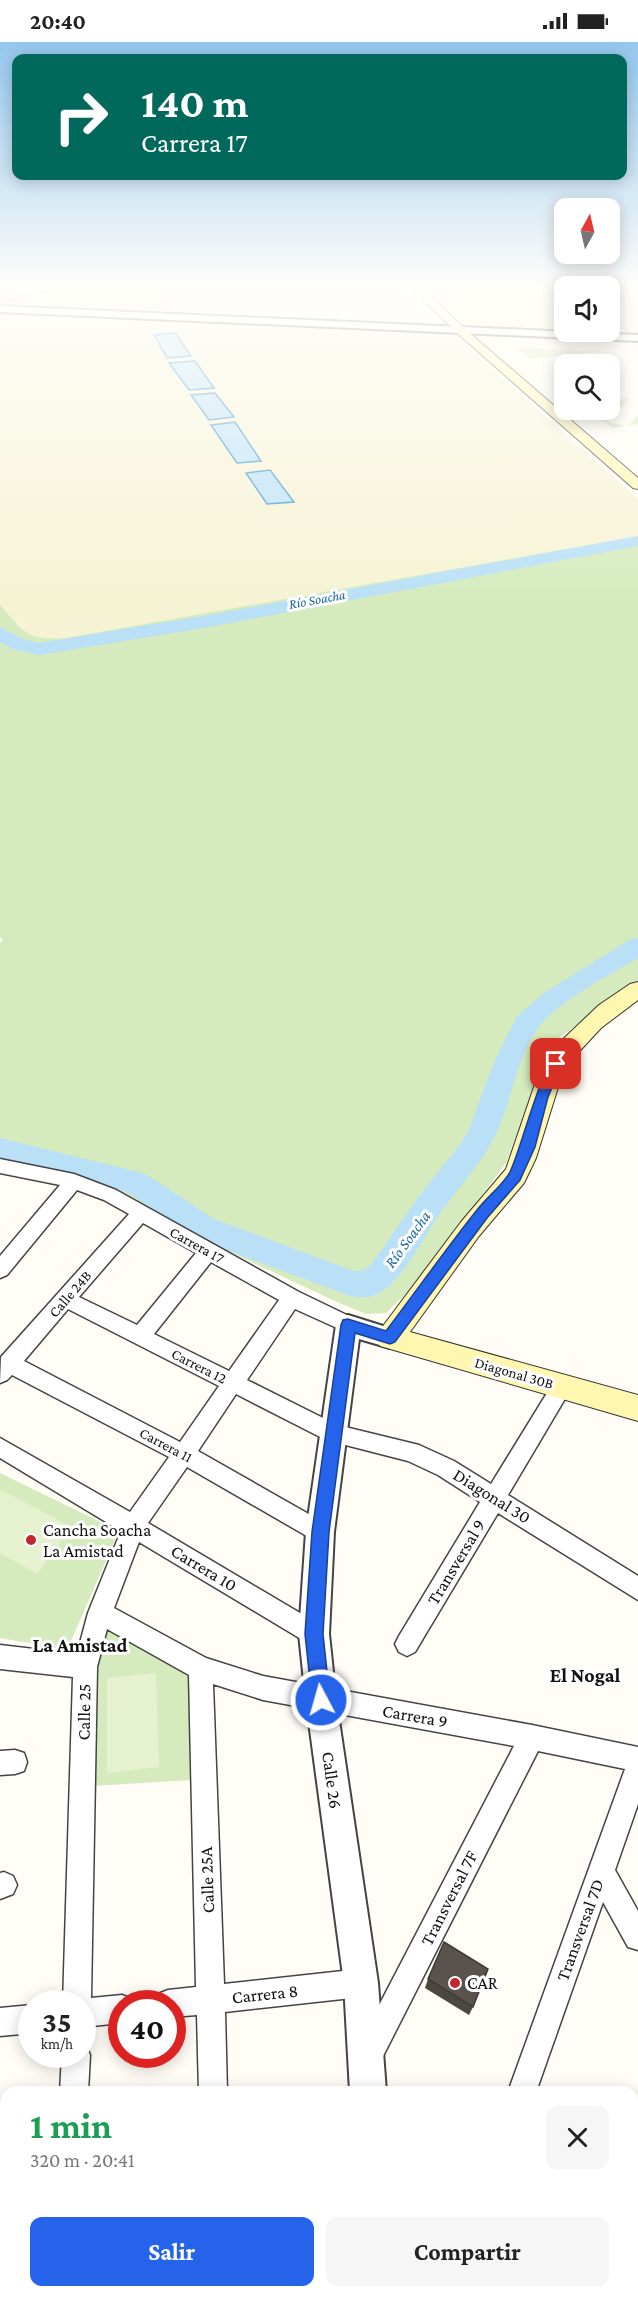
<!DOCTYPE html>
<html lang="es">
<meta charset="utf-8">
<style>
body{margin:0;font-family:"Crimson Pro",serif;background:#f6f6f6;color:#222;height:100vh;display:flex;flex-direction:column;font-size:22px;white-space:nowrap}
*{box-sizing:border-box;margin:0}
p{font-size:20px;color:#767676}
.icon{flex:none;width:33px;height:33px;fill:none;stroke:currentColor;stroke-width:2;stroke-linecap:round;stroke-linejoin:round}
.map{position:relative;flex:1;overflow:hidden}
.details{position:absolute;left:0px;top:2044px;width:639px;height:212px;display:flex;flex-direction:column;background:#fff;border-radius:18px 18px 0 0;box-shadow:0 3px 15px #0003}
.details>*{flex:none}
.top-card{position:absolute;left:12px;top:12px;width:615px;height:126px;border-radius:12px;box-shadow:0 3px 15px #0003;background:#00695c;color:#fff;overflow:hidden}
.needle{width:39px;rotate:8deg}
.tools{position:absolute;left:554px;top:156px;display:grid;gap:12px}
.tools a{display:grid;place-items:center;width:66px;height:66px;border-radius:12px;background:#fff;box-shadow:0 3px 15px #0003;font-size:30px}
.speed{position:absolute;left:18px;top:1948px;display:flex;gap:12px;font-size:30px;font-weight:700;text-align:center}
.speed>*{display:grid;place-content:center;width:78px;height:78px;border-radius:50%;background:#fff;box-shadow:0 3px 15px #0003;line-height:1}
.speed small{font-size:15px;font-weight:400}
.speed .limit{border:9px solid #d22;background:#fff;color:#111}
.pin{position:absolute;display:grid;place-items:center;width:51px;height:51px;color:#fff;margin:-26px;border-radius:12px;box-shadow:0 3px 9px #0006}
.me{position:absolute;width:66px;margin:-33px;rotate:354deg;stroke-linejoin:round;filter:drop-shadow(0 0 4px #0008)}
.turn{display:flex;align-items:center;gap:21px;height:126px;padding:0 30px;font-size:27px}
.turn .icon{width:78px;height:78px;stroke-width:2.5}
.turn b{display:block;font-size:42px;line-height:51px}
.round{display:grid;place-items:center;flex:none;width:63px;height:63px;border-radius:12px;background:#f6f6f6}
.summary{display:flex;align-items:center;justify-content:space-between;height:102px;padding:0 30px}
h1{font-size:36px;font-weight:700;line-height:45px;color:#1e9e55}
.action{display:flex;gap:12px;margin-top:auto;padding:12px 30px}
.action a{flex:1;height:69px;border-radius:12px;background:#2563eb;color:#fff;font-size:24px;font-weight:700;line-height:69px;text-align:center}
.action a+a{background:#f6f6f6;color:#222}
.status{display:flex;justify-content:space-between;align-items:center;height:42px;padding:0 30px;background:#fff;direction:ltr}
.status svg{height:16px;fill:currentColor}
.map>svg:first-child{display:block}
</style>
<div class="status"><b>20:40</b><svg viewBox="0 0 49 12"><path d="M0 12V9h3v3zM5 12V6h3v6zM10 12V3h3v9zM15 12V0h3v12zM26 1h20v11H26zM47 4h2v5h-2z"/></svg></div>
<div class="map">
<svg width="638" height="2255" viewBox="0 0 638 2255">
<rect width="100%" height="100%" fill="#fffdf5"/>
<!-- farmland -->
<polygon fill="#f6f3d4" points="422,244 638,244 638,290 609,289 609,244 564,244 564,287 473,284 464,279 445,285 638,457 638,494 66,596 41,597 29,594 0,563 0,271 431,287 462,278"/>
<!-- green -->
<g fill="#d5ebbd">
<polygon points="0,244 155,244 174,268 0,260"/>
<polygon points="515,306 604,309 530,317"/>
<polygon points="629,356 608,380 627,384 638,374 638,382 613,386 590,368 609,368 609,359"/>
<path d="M638,494V940L550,1002L506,1121L415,1243L386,1271L366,1272L337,1260L181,1187L100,1140L0,1117V901L3,898L0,895V563C27,592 24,598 66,596Z"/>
<polygon points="0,1431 119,1489 67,1608 0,1596"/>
<polygon points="105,1586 189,1632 191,1738 93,1744 93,1624"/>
</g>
<!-- pitch -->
<g fill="#e6f2cf">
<polygon points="0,1447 71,1485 37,1532 0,1511"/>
<polygon points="156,1631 159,1725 107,1731 107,1636"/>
</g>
<!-- plaza -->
<polygon fill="#f1ede2" points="638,2224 638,2252 630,2255 559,2255 572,2250 633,2250 633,2226"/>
<!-- water -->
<g fill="#b9e0f7" stroke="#3f96cf" stroke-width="1.5">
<polygon points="175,291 191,314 167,316 154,293"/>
<polygon points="195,319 214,346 189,348 169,321"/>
<polygon points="215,351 234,375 209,378 191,353"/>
<polygon points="235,380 261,419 237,421 211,383"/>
<polygon points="270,428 294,460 267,462 246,431"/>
</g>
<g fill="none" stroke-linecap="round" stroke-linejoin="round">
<!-- river -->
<g fill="#b9e0f7" fill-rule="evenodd">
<polygon points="638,494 638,504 209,585 39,613 12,607 0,600 0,585 25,598 39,601 209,573"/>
<path d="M638,896V916C610,933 557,960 538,986C517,1016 512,1056 498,1088C484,1119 460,1143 441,1170C424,1194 405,1235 381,1250C369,1258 355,1256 342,1251L192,1195L129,1151L0,1118V1096L138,1130L149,1134L214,1177L354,1229H362L371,1223L419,1154L461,1101L469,1087L494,1020L517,974L544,951L629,898Z"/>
</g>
<!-- minor casing -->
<g stroke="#444" stroke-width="3">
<g id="minor">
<polygon points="57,244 78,244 0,254 0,250"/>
<path d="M0,1117L74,1132L116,1148L299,1250L355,1277L358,1283L355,1289L348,1291L295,1267L247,1338L337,1383L419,1403L454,1419L491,1442L555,1338L562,1335L569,1338L572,1344L569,1350L508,1453L638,1534V1558L498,1471L415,1610L407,1614L399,1610L395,1602L399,1594L480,1460L438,1433L408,1419L326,1398L236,1352L198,1409L328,1483L331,1490L328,1497L320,1500L312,1497L187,1425L148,1481L322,1584L326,1592L322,1600L314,1604L306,1600L139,1500L114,1566L206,1616L263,1634L532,1683L638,1705V1762L615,1828L638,1869V1908L628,1905L603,1860L536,2050H508L625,1727L538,1709L380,2020L370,2024L360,2020L356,2010L360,2000L514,1704L263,1658L213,1642L224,1942L361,1927L371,1931L375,1941L371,1951L361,1955L225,1970L227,2050H199L197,1973L172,1975V1962H154L158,1952L168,1948L196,1945L189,1633L107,1587L97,1625L91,1956L122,1953L132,1957L134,1962H122V1981L82,1985V1962H63L73,1635L0,1627V1603L77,1612L88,1571L121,1489L0,1416V1396L130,1470L169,1415L12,1333L7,1338L0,1341L1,1315L129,1172L104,1158L77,1148L7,1233L0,1236V1214L60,1143L0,1131ZM143,1181L196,1211L137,1283L79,1255ZM211,1220L279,1258L229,1329L154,1292ZM68,1267L219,1344L180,1400L24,1319Z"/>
<polygon points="15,1708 24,1711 27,1720 24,1729 15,1732 0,1733 0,1709"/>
<polygon points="4,1830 13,1834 17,1843 13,1852 0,1857 0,1831"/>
<polygon points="32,1963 32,1991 0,1994 0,1966"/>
<polygon points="82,2002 86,2003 90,2013 88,2050 60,2050 62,2013 82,2013"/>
<rect x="53" y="2250" width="32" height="5"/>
<rect x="203" y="2250" width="32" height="5"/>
<polygon points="435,2250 467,2250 465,2255 433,2255"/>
</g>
</g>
<!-- tertiary casing -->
<g stroke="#444" stroke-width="4">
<g id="tertiary">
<polygon points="0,264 638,293 638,299 0,270"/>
<polygon points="348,1273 399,1289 402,1296 399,1303 390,1306 359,1297 334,1490 329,1592 336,1658 378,1941 386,2050 350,2050 344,1941 306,1658 299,1592 306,1490 336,1283 339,1276"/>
<polygon points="357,2250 395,2250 397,2255 357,2255"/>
</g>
</g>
<!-- secondary casing -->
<g stroke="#333" stroke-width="2">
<g id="secondary">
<polygon points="409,244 420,244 465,287 638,436 638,447 633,446 457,291"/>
<polygon points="638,940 638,958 601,986 576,1013 560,1039 536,1116 524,1141 479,1194 410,1290 638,1353 638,1379 380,1304 376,1296 380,1288 461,1180 506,1127 536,1039 559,1001 599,963 630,942"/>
</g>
</g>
<!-- minor -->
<use href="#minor" fill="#fff" fill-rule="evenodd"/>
<!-- tertiary -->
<use href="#tertiary" fill="#fff" fill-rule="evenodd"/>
<!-- secondary -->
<use href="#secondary" fill="#fff6b0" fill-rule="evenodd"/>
</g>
<!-- wall -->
<polygon fill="#4d4742" points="428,1937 473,1965 469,1973 425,1946"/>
<!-- building -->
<polygon fill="#5a524d" stroke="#3f3936" stroke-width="1.5" points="444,1900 488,1927 473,1965 428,1937"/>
<!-- sky -->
<linearGradient id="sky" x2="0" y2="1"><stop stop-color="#95c6ee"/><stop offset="0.44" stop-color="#fffefa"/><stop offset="1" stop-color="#fffefa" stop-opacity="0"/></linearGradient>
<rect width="638" height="559" fill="url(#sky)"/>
<!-- route -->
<path fill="#2563eb" stroke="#184099" stroke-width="1.5" d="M556,1017L562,1022L548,1055L535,1105L520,1138L487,1176L395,1300L390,1302L355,1291L329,1490L323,1592L330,1658L327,1665L321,1667L315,1665L312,1658L305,1592L312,1490L341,1283L343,1278L348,1277L386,1289C417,1248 446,1207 477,1168C487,1155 502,1144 510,1130C520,1111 542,1021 556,1017Z"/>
<!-- markers -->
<g fill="#c4262e" stroke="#fff" stroke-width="2">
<circle cx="31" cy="1498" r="6"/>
<circle cx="455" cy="1941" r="6"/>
</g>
<g text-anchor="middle" stroke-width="6" stroke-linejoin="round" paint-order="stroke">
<!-- far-water labels -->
<g font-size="14" font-style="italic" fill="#1768a6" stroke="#fff">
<text transform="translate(317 557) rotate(-10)" y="5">Río Soacha</text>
</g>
<!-- street labels -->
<g font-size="15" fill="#111" stroke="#fff">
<text transform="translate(197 1203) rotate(29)" y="5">Carrera 17</text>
<text transform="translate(70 1252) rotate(-49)" y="5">Calle 24B</text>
<text transform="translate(199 1324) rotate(27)" y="5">Carrera 12</text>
<text transform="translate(514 1331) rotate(16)" y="5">Diagonal 30B</text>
<text transform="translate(166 1403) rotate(28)" y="5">Carrera 11</text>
</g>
<!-- water labels -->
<g font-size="16" font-style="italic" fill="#1768a6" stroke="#fff">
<text transform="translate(407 1197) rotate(-54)" y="6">Río Soacha</text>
</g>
<!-- near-street labels -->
<g font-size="18" fill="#111" stroke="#fff">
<text transform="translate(492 1454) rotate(32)" y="6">Diagonal 30</text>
<text transform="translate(456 1520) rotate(-59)" y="6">Transversal 9</text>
<text transform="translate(204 1526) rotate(31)" y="6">Carrera 10</text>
<text transform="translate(84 1670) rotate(-89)" y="6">Calle 25</text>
<text transform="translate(415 1674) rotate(10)" y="6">Carrera 9</text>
<text transform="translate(332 1738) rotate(82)" y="6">Calle 26</text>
<text transform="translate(207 1838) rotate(-92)" y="6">Calle 25A</text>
<text transform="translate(449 1856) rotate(-63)" y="6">Transversal 7F</text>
<text transform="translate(580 1888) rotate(-70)" y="6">Transversal 7D</text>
<text transform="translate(265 1952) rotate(-6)" y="6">Carrera 8</text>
</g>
<!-- near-poi labels -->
<g font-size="18" fill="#111" stroke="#fff" text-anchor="start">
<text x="43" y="1494">Cancha Soacha<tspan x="43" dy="21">La Amistad</tspan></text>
<text x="467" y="1947">CAR</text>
</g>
<!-- near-neighbourhood labels -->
<g font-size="20" font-weight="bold" fill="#111" stroke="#fff">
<text x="80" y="1610">La Amistad</text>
<text x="585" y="1640">El Nogal</text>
</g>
</g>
</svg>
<div class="tools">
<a><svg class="needle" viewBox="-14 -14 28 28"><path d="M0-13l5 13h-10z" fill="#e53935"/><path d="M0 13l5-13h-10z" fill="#767676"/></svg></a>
<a><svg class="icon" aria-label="sound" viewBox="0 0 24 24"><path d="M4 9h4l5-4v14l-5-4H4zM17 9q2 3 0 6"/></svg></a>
<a><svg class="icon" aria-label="search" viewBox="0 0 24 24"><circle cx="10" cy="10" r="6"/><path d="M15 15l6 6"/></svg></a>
</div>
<div class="speed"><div>35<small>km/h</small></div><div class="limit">40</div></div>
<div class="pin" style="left:556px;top:1022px;background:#d93025"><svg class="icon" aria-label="arrive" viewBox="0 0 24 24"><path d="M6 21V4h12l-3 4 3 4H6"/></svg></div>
<svg class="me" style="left:321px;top:1658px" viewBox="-20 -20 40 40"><circle r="17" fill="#2563eb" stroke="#fff" stroke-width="3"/><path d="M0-11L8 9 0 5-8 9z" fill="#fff"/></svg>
<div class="top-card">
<div class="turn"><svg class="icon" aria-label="right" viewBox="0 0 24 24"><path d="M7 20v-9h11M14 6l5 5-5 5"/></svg><div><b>140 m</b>Carrera 17</div></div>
</div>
<section class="details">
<div class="summary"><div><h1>1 min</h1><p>320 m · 20:41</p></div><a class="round"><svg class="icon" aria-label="close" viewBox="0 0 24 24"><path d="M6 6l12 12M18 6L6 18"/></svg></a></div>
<div class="action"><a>Salir</a><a>Compartir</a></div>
</section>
</div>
